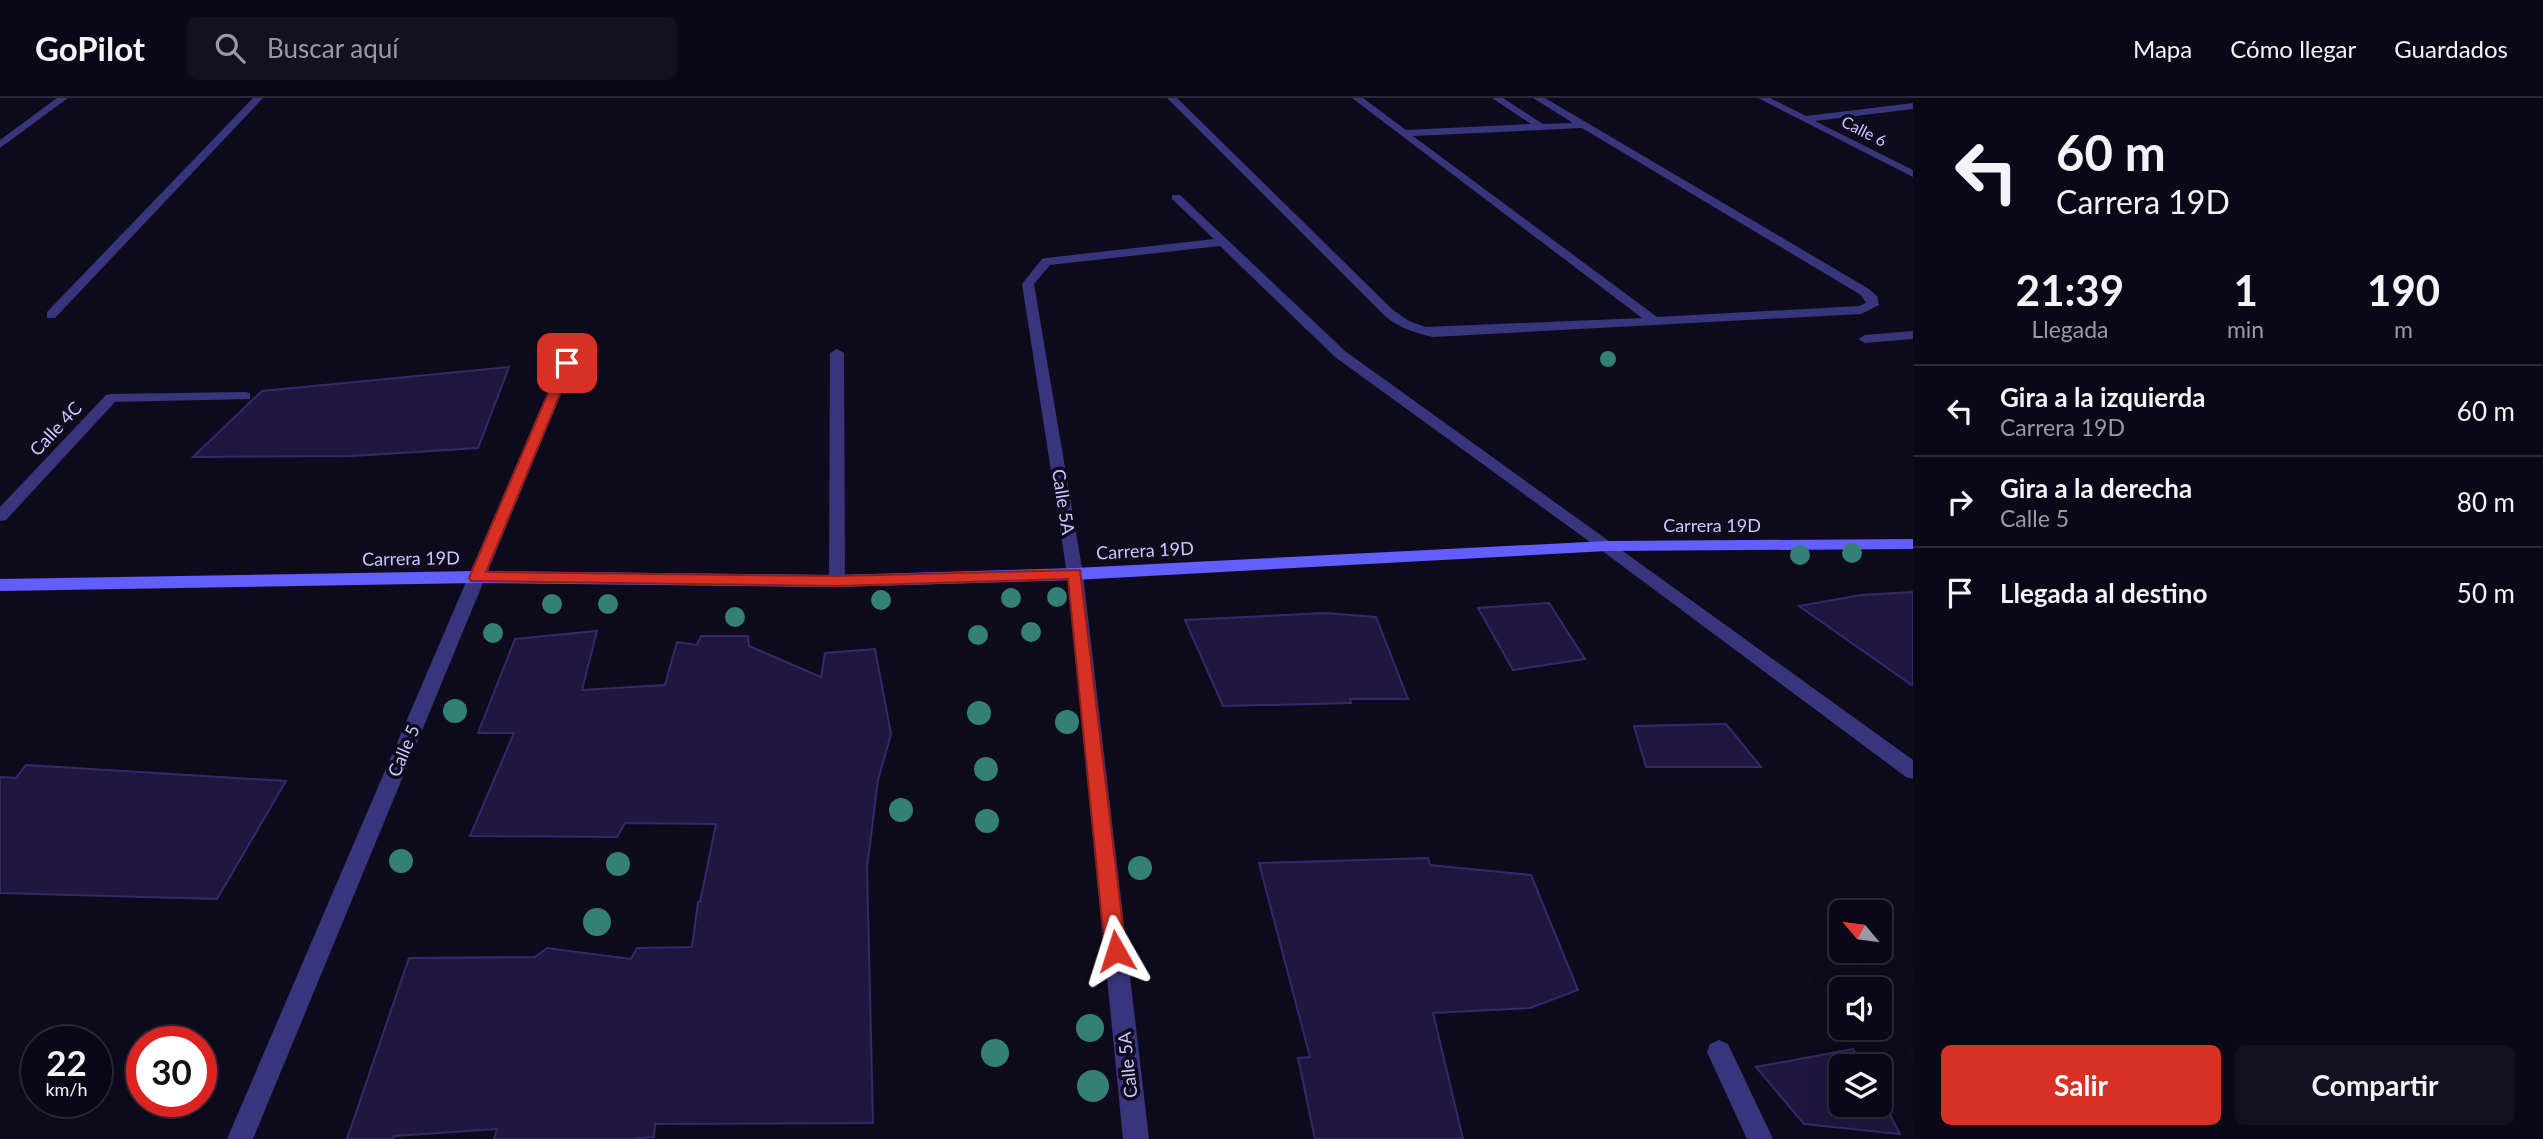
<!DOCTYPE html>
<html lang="es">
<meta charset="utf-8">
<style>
body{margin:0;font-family:Lato,sans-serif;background:#13111f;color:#f1f3f6;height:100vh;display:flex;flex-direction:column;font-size:26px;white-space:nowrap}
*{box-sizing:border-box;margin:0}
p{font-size:23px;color:#999aa1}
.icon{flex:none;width:38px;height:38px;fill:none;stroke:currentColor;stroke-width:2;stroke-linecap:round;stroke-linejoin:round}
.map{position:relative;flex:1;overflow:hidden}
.panel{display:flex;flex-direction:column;background:#0a0816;width:630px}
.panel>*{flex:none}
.hud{background:#0a0816;color:#f1f3f6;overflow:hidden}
.needle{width:46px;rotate:299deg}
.controls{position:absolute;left:1829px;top:802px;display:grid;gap:14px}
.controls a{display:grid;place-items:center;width:63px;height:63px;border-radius:10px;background:#0a0816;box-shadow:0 7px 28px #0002,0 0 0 2px #2a2935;font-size:35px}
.speed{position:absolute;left:21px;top:928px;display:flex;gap:14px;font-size:35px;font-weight:700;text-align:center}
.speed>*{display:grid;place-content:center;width:91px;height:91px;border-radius:50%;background:#0a0816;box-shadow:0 7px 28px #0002,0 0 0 2px #2a2935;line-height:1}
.speed small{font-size:18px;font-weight:400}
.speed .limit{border:10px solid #d22;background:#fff;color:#111}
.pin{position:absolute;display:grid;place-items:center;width:60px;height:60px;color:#fff;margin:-30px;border-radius:14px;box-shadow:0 4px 10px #0006}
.me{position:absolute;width:77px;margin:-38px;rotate:354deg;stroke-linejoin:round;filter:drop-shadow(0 0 5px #0008)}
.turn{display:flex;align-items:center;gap:24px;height:147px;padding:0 28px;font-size:32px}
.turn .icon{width:91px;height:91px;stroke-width:2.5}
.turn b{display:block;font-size:49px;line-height:60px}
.eta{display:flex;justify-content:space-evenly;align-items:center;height:119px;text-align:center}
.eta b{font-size:42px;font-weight:700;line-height:49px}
.button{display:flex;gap:14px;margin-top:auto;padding:14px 28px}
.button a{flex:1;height:80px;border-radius:10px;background:#d93025;color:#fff;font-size:28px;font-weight:700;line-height:80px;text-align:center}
.button a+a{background:#13111f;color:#f1f3f6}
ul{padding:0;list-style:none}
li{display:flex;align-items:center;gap:21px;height:91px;padding:0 28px;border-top:2px solid #2a2935}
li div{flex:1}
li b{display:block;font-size:26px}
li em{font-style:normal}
header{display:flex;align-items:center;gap:42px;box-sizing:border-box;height:98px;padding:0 35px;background:#0a0816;border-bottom:2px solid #2a2935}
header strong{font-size:33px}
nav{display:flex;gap:38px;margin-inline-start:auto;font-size:24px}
.search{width:490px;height:63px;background:#13111f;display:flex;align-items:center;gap:18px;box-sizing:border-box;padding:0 24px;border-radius:10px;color:#999aa1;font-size:26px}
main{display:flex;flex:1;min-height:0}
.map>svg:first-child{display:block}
</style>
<header>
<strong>GoPilot</strong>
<div class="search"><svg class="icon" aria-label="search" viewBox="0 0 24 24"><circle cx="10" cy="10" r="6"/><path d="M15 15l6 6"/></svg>Buscar aquí</div>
<nav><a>Mapa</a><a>Cómo llegar</a><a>Guardados</a></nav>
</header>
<main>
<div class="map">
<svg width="1913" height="1041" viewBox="0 0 1913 1041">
<rect width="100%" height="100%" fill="#0e0b1d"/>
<!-- building -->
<g fill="#1f173e" stroke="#36296b" stroke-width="2">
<polygon points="509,269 478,350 352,358 193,359 262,293"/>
<polygon points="1913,494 1913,588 1799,508 1861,497"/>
<polygon points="1549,505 1585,561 1513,572 1478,510"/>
<polygon points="1325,515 1376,519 1408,601 1350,601 1351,605 1223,608 1185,522"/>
<polygon points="597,533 582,592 665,587 677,544 697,547 701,538 748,538 749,548 821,579 825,555 875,551 891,636 878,682 867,770 873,1025 655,1026 654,1039 632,1041 494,1041 497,1031 394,1038 393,1041 347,1041 409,860 535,859 547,850 631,861 637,850 692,849 698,804 700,804 716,726 625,725 617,739 470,738 514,635 478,635 515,541"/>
<polygon points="1726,626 1761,669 1646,669 1634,628"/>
<polygon points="26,667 286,683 217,801 0,795 0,679 16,680"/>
<polygon points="1428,760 1430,767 1531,777 1578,892 1530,910 1433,915 1463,1041 1315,1041 1298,960 1310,959 1259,765"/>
<polygon points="1853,951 1863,968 1841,968 1841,1006 1880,1006 1880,998 1900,1036 1804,1026 1756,969"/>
</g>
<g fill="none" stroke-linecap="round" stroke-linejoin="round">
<!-- lane -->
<g fill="#38357d" fill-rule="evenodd">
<polygon points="57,0 68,0 0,50 0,42"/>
<polygon points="253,0 263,0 55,220 47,220 47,214"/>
<polygon points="245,294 250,295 250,301 111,304 104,300 111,296"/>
</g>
<!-- street -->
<g fill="#38357d" fill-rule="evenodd">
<path d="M1167,0H1177L1393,212L1409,223L1425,229L1642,220L1352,0H1363L1406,32L1531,26L1492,0H1503L1543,26L1573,25L1533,0H1545L1869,191L1877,198L1879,207L1861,216L1433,239C1415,235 1399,230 1385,218ZM1582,30L1861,197L1866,205L1859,208L1657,219L1413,38Z"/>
<polygon points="1758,0 1770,0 1806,18 1913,5 1913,11 1815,23 1913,72 1913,79"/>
<polygon points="1172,97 1180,97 1345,253 1913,662 1913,681 1906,679 1601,452 1335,259 1220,148 1050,167 1034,186 1083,476 1149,1041 1123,1041 1067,476 1022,186 1042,161 1046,160 1214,141 1172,101"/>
<polygon points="1913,233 1913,241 1865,245 1858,241 1865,237"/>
<polygon points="837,251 844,255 845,483 837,489 829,483 830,255"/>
<polygon points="567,261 574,265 253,1041 227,1041 560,265"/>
<polygon points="111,296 116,297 116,303 6,422 0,423 0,409 106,297"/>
<polygon points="1719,942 1728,946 1773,1041 1747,1041 1707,954 1710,946"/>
</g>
<!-- secondary -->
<polygon fill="#635eff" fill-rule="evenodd" points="1913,441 1913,451 1607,453 1075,482 837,489 477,485 0,493 0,481 477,473 837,477 1075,470 1607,443"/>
</g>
<!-- trees -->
<g fill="#348075">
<circle cx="1608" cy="261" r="8"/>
<circle cx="1852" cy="455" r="10"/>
<circle cx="1800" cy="457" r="10"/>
<circle cx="1057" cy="499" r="10"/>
<circle cx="1011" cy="500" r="10"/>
<circle cx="881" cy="502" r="10"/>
<circle cx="552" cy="506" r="10"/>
<circle cx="608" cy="506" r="10"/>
<circle cx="735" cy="519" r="10"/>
<circle cx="1031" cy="534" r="10"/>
<circle cx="493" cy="535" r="10"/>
<circle cx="978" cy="537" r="10"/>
<circle cx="455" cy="613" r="12"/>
<circle cx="979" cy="615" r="12"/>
<circle cx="1067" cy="624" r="12"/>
<circle cx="986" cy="671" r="12"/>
<circle cx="901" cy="712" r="12"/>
<circle cx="987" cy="723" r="12"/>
<circle cx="401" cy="763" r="12"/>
<circle cx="618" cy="766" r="12"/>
<circle cx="1140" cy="770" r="12"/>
<circle cx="597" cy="824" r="14"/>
<circle cx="1090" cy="930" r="14"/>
<circle cx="995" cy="955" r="14"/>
<circle cx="1093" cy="988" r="16"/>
</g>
<!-- route -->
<polygon fill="#d93025" stroke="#8d1f18" stroke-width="2" points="567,261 573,265 486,474 837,478 1080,472 1126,853 1123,859 1116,862 1108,859 1105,853 1068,481 837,488 471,483 469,480 561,265"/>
<g text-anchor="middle" stroke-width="7" stroke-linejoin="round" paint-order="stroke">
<!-- far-street labels -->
<g font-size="16" fill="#cec7ff" stroke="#0e0b1d">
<text transform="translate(1864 33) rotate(27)" y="6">Calle 6</text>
</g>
<!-- street labels -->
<g font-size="18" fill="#cec7ff" stroke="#0e0b1d">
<text transform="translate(56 331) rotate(-47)" y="6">Calle 4C</text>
<text transform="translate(1063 404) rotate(81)" y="6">Calle 5A</text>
<text x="1712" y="434">Carrera 19D</text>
<text transform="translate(1145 453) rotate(-3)" y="6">Carrera 19D</text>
<text transform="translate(411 461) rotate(-1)" y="6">Carrera 19D</text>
<text transform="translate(404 653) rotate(-67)" y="6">Calle 5</text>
<text transform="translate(1128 967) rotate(-96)" y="6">Calle 5A</text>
</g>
</g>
</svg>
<div class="controls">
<a><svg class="needle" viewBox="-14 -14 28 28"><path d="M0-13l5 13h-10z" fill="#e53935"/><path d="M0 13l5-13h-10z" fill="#999aa1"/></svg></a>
<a><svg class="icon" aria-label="sound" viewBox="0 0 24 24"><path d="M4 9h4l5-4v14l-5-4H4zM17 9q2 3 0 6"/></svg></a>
<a><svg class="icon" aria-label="layers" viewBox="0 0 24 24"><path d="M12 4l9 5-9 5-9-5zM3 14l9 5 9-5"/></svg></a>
</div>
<div class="speed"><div>22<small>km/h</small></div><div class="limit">30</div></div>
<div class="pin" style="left:567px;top:265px;background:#d93025"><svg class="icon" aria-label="arrive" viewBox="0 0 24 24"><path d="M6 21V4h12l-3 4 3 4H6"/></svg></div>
<svg class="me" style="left:1116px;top:853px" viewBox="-20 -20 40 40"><path d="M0-17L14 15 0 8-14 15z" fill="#d93025" stroke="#fff" stroke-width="4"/></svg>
</div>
<section class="panel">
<div class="hud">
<div class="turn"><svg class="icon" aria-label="left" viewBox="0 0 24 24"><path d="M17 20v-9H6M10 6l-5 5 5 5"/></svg><div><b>60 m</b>Carrera 19D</div></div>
</div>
<div class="eta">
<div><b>21:39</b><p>Llegada</p></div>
<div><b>1</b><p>min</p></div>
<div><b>190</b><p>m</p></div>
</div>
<ul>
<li><svg class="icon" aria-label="left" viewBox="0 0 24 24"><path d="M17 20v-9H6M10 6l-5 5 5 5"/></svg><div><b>Gira a la izquierda</b><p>Carrera 19D</p></div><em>60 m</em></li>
<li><svg class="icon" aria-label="right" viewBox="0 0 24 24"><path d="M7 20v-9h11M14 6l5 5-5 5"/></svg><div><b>Gira a la derecha</b><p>Calle 5</p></div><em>80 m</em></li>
<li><svg class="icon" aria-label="arrive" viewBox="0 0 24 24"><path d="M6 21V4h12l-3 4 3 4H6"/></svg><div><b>Llegada al destino</b></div><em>50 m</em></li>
</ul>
<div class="button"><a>Salir</a><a>Compartir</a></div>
</section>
</main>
